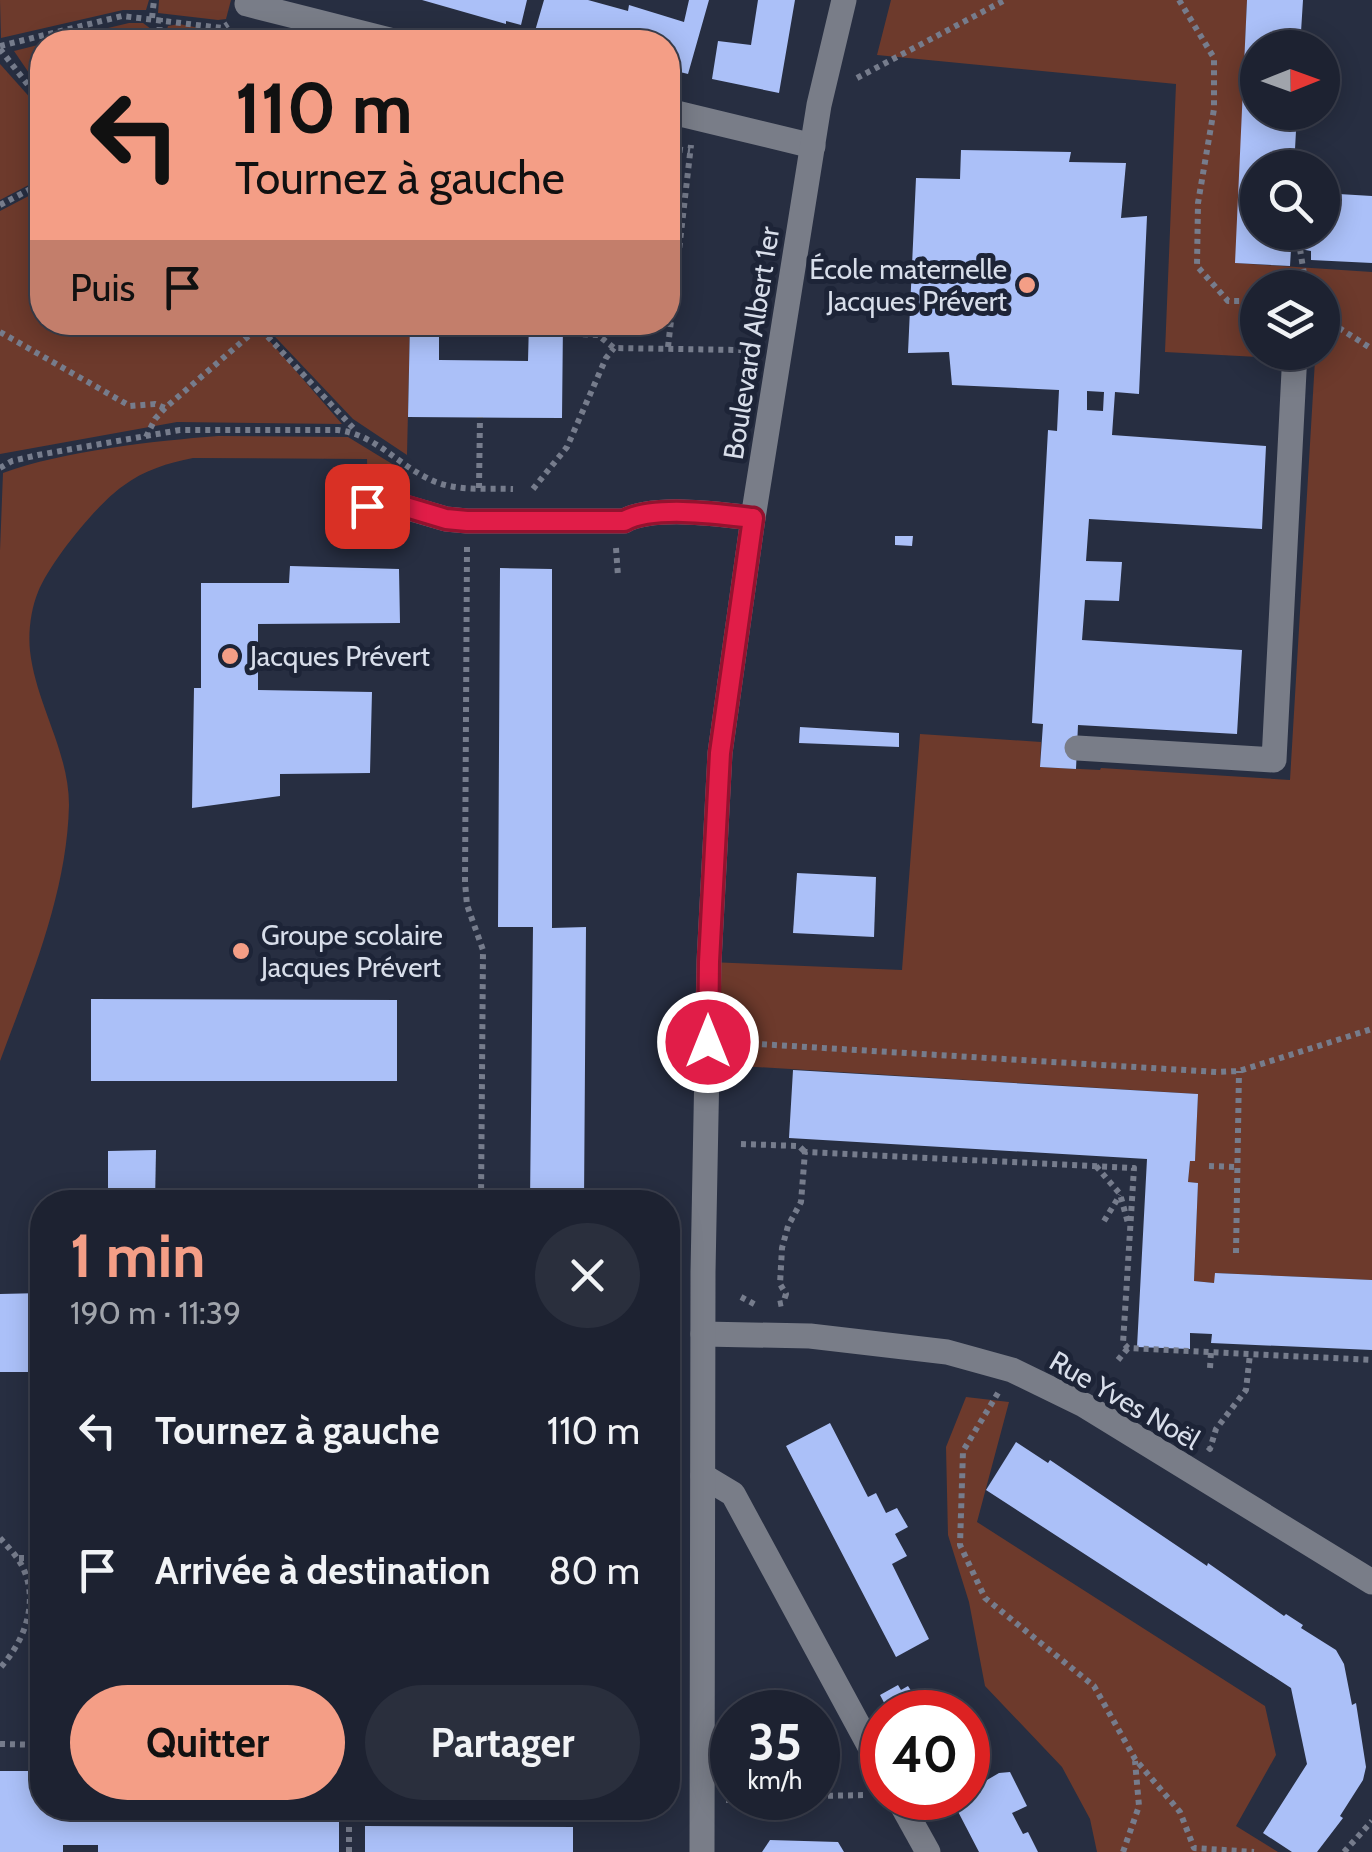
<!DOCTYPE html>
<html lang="fr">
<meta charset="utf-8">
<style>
body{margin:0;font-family:Cabin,sans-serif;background:#2a2f3d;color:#f1f3f6;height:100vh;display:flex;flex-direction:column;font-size:38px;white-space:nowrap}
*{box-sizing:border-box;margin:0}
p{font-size:32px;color:#a0a4ab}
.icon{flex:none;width:55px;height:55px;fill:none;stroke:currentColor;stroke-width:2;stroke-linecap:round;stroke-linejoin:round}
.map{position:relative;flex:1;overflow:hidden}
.sheet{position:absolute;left:30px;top:1190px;width:650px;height:630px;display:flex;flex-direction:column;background:#1d2231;border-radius:40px;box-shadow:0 5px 25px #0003,0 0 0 2px #3b3f4d}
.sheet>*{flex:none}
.top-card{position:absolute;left:30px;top:30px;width:650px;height:305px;border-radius:40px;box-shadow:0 5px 25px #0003,0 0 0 2px #3b3f4d;background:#f49e86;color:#111;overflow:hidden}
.needle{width:65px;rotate:89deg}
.tools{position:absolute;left:1240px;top:30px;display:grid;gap:20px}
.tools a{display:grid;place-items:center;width:100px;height:100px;border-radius:50%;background:#1d2231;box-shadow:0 5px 25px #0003,0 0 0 2px #3b3f4d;font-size:50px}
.speed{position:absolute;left:710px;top:1690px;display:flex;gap:20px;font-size:50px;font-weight:700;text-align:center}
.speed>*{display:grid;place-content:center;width:130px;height:130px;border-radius:50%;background:#1d2231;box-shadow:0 5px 25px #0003,0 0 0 2px #3b3f4d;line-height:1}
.speed small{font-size:25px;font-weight:400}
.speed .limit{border:15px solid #d22;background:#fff;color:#111}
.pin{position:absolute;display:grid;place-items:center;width:85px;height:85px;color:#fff;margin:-42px;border-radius:20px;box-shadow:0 5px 15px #0006}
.me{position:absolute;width:110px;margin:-55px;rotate:0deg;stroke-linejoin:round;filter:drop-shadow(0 0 8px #0008)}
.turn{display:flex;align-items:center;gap:35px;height:210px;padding:0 40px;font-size:45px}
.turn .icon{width:130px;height:130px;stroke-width:2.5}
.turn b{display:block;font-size:70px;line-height:85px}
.then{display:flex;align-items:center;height:95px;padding:0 40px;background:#0003;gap:20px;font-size:38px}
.round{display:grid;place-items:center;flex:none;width:105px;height:105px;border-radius:52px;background:#2a2f3d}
.summary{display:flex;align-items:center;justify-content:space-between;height:170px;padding:0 40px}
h1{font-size:60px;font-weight:800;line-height:75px;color:#f49e86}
.cta{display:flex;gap:20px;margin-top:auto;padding:20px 40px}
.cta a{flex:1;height:115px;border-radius:60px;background:#f49e86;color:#111;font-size:40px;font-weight:800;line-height:115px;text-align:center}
.cta a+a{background:#2a2f3d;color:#f1f3f6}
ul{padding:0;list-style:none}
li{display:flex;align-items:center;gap:30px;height:140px;padding:0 40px}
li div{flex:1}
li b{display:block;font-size:38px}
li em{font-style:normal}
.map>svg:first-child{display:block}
</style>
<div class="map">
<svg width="1372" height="1852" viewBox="0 0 1372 1852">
<rect width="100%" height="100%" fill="#272e41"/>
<!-- green -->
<g fill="#6d3a2c" fill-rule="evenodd">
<polygon points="0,0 149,0 146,10 123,10 1,38"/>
<polygon points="159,0 231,0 226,19 218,20 158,13"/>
<path d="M891,0H1247L1236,263L1372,272V1280L1216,1273L1214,1283L1194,1281L1198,1183L1188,1182L1190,1161L1195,1160L1198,1094L708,1064L709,962L902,970L920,734L1041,742L1040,767L1100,770L1101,768L1290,780L1315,360L1165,352L1176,84L877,55ZM1258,288H1322V352H1258Z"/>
<polygon points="129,23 143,23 155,32 155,42 49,42"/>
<polygon points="179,24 215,31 240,29 269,42 163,42 168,26"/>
<polygon points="42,44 42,92 14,51"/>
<polygon points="0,64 42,111 42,178 0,200"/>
<polygon points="42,189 42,322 254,323 342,424 177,422 0,454 0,211"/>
<polygon points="262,323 410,323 407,455 353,419"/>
<path d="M218,436L348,437L407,473V498L368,495L367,459L193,458C168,463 144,470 123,486C97,504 50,562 38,592C31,609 28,632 30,651C36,704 69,751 69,805C67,894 30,980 0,1061V551L3,473C63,451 154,441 218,436Z"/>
<polygon points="966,1397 1009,1402 977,1522 1265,1706 1276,1755 1236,1826 1278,1852 1097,1852 1090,1819 1062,1767 985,1686 969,1602 948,1535 946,1447"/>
</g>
<!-- building -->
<g fill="#abc0f8" fill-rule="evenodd">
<polygon points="422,0 527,0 521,25 506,21 506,24"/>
<polygon points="544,0 588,0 628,11 629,5 684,22 689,0 709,0 688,74 672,70 674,61 668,60 668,42 579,42 535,31"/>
<polygon points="758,0 795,0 779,93 712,79 718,41 751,45"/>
<polygon points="1247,0 1303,0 1300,48 1258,48 1258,112 1297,112 1294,168 1258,168 1258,232 1322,232 1322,193 1372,196 1372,263 1311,260 1311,251 1300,249 1291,249 1290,266 1235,263"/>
<path d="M961,150L1071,152L1069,162L1126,163L1121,218L1147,216L1139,394L1115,392L1112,435L1266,446L1262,529L1089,519L1086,561L1122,562L1119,601L1085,600L1082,640L1242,650L1237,734L1078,725L1076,769L1040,767L1043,724L1032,723L1048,430L1057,431L1059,390L952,385L949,352L908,353L916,178L960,179ZM1087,391L1104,392L1103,411L1087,410Z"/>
<polygon points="410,322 439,322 439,360 528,361 529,322 563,322 562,418 408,417"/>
<polygon points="895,536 913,536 912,546 895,545"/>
<polygon points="290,566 399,569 400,623 258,624 258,690 372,692 370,773 280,774 280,796 192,808 194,688 201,688 201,583 289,583"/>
<polygon points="500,568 552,569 552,928 586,927 584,1202 530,1202 533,927 498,927"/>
<polygon points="800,727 899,733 899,747 799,743"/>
<polygon points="797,873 876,877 874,937 793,933"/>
<polygon points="91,999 397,1000 397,1081 91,1081"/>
<polygon points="793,1070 1198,1094 1195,1161 1190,1161 1188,1182 1198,1183 1194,1281 1214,1283 1215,1273 1372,1280 1372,1350 1211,1343 1212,1334 1190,1333 1190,1349 1137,1347 1147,1159 789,1138"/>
<polygon points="156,1150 155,1202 108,1202 108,1151"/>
<polygon points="42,1293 42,1372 0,1372 0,1294"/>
<polygon points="830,1423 868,1497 876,1493 886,1513 897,1508 908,1527 895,1534 907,1556 892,1564 929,1639 896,1657 786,1446"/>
<polygon points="1016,1442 1048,1463 1050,1460 1207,1566 1208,1563 1284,1616 1286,1614 1303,1625 1301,1628 1336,1650 1344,1664 1352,1705 1356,1703 1366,1767 1363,1780 1340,1816 1343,1818 1317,1852 1292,1852 1263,1833 1307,1764 1291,1688 986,1490"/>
<polygon points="898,1685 901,1690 908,1686 915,1697 930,1689 942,1712 889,1712 880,1695"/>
<polygon points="0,1771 42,1771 42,1808 197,1808 197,1812 231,1812 231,1808 319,1808 320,1812 339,1813 339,1852 98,1852 98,1845 63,1845 63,1852 0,1852"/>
<polygon points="1010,1772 1027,1806 1012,1813 1023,1834 1028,1832 1038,1852 979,1852 952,1800 968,1798 968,1786 970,1790 999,1773"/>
<polygon points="412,1808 456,1808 456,1812 412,1811"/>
<polygon points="365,1826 573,1827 573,1852 365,1852"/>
<polygon points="770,1840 838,1842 844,1852 762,1852"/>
</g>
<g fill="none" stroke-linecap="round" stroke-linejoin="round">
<!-- path -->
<g stroke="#767c8c" stroke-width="6" stroke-dasharray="5 5" stroke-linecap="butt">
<polyline points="1179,0 1214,58 1214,109 1198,203 1197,266 1228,301 1258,301"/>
<polyline points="152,18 154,0"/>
<polyline points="159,42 160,18"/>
<polyline points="0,46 122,16 222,28 228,24"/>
<polyline points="0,49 42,103"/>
<polyline points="857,78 1005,0"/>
<polyline points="668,148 690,151"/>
<polyline points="1312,168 1314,159"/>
<polyline points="0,205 42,183"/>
<polyline points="668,237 680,239"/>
<polyline points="1300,249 1304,274 1301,288"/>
<polyline points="1322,317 1372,349"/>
<polyline points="254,322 356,431"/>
<polyline points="0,332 130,406 155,404 165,408"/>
<polyline points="563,333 598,335 614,348 741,350"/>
<polyline points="668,347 691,145"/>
<polyline points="146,437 155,419 165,408 265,322"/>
<path d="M0,468L12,461L38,455L180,430H338C375,435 395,462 427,478C453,492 484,488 513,489"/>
<polyline points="479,488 480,417"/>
<polyline points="533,489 567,447 606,358 614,348"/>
<polyline points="467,547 465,882 467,905 483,950 481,1202"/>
<polyline points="616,548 618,576"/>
<polyline points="742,1043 1217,1072 1239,1071 1372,1029"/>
<polyline points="741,1144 799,1146 805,1152"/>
<polyline points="1096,1166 1120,1194 1128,1223"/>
<polyline points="1209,1166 1236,1167"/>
<polyline points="1104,1221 1120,1195"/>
<polyline points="1236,1253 1239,1071"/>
<polyline points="741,1297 756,1305"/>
<polyline points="778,1304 783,1303 786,1294 780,1284 782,1248 788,1226 801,1202 805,1152 1134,1168 1123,1343 1128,1348 1372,1360"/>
<polyline points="1118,1360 1128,1348"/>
<polyline points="1210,1368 1211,1352"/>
<polyline points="998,1393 963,1451 960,1545 985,1598 1094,1686 1135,1759 1180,1812 1194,1848 1254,1852"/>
<polyline points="1208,1447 1210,1449 1216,1429 1246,1390 1250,1354"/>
<path d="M0,1538C9,1548 19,1558 24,1570C39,1605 23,1643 0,1668"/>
<polyline points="19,1558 42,1558"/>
<polyline points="0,1744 42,1745"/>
<polyline points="818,1796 868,1795"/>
<polyline points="726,1800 790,1798"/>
<polyline points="349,1852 349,1808"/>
<polyline points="1123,1852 1139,1806 1135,1761"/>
<polyline points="1344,1852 1372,1821"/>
</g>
<!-- minor -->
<g stroke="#797d88" stroke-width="25">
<polyline points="247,4 398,42"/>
<polyline points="668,111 813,146"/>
<path d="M367,506L405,507L446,519L467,521H624C653,505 719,514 753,518"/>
<polyline points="1077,748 1274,760 1295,352"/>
<polyline points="703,1334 810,1336 947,1352 1012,1370 1084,1405 1372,1582"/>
<polyline points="703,1476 733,1494 882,1769"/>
<polyline points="898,1798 928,1852"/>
<polyline points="702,1852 703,1272 709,962 720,753 753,518 819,105 844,0"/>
</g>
</g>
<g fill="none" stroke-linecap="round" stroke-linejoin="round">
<!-- route casing -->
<g stroke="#92132f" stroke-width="25">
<path id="route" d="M367,506L406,507L446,519L467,521H624C653,505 719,514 753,518L720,753L709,962L708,1042"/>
</g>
<!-- route -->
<use href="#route" stroke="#e11d48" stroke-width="18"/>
</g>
<!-- markers -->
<g fill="#f49e86" stroke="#1d2437" stroke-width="4">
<circle cx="1027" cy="285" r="10"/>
<circle cx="230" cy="656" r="10"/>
<circle cx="241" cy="951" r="10"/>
</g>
<g text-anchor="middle" stroke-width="10" stroke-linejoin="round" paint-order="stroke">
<!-- poi labels -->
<g font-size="28" fill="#d8deea" stroke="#1d2437" text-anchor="start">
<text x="1007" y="279" text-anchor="end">École maternelle<tspan x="1007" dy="32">Jacques Prévert</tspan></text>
<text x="250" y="666">Jacques Prévert</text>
<text x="261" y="945">Groupe scolaire<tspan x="261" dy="32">Jacques Prévert</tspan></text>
</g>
<!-- street labels -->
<g font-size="28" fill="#d8deea" stroke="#1d2437">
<text transform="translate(751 343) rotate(-81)" y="10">Boulevard Albert 1er</text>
<text transform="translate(1125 1400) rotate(30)" y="10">Rue Yves Noël</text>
</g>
</g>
</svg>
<div class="tools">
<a><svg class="needle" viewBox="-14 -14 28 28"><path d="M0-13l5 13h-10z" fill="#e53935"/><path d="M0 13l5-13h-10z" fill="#a0a4ab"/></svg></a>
<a><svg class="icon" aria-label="search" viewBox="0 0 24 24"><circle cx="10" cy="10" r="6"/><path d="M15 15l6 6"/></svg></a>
<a><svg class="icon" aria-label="layers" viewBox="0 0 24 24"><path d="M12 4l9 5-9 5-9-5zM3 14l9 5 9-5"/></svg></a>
</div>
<div class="speed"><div>35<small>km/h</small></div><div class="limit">40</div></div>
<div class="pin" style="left:367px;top:506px;background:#d93025"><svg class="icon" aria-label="arrive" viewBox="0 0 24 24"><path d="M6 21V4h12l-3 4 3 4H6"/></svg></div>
<svg class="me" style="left:708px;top:1042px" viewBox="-20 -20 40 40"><circle r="17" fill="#e11d48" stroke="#fff" stroke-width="3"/><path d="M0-11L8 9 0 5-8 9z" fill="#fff"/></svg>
<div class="top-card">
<div class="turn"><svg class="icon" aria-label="left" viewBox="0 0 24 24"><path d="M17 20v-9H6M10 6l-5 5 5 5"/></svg><div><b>110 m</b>Tournez à gauche</div></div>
<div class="then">Puis<svg class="icon" aria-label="arrive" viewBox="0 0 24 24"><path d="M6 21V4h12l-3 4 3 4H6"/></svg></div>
</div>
<section class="sheet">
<div class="summary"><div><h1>1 min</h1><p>190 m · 11:39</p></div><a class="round"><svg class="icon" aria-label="close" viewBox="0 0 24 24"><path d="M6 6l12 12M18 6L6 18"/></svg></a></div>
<ul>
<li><svg class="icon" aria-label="left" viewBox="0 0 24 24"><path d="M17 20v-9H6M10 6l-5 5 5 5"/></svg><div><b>Tournez à gauche</b></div><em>110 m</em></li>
<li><svg class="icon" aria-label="arrive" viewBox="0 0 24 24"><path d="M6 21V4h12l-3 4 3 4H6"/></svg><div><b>Arrivée à destination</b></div><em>80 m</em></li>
</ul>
<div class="cta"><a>Quitter</a><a>Partager</a></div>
</section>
</div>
